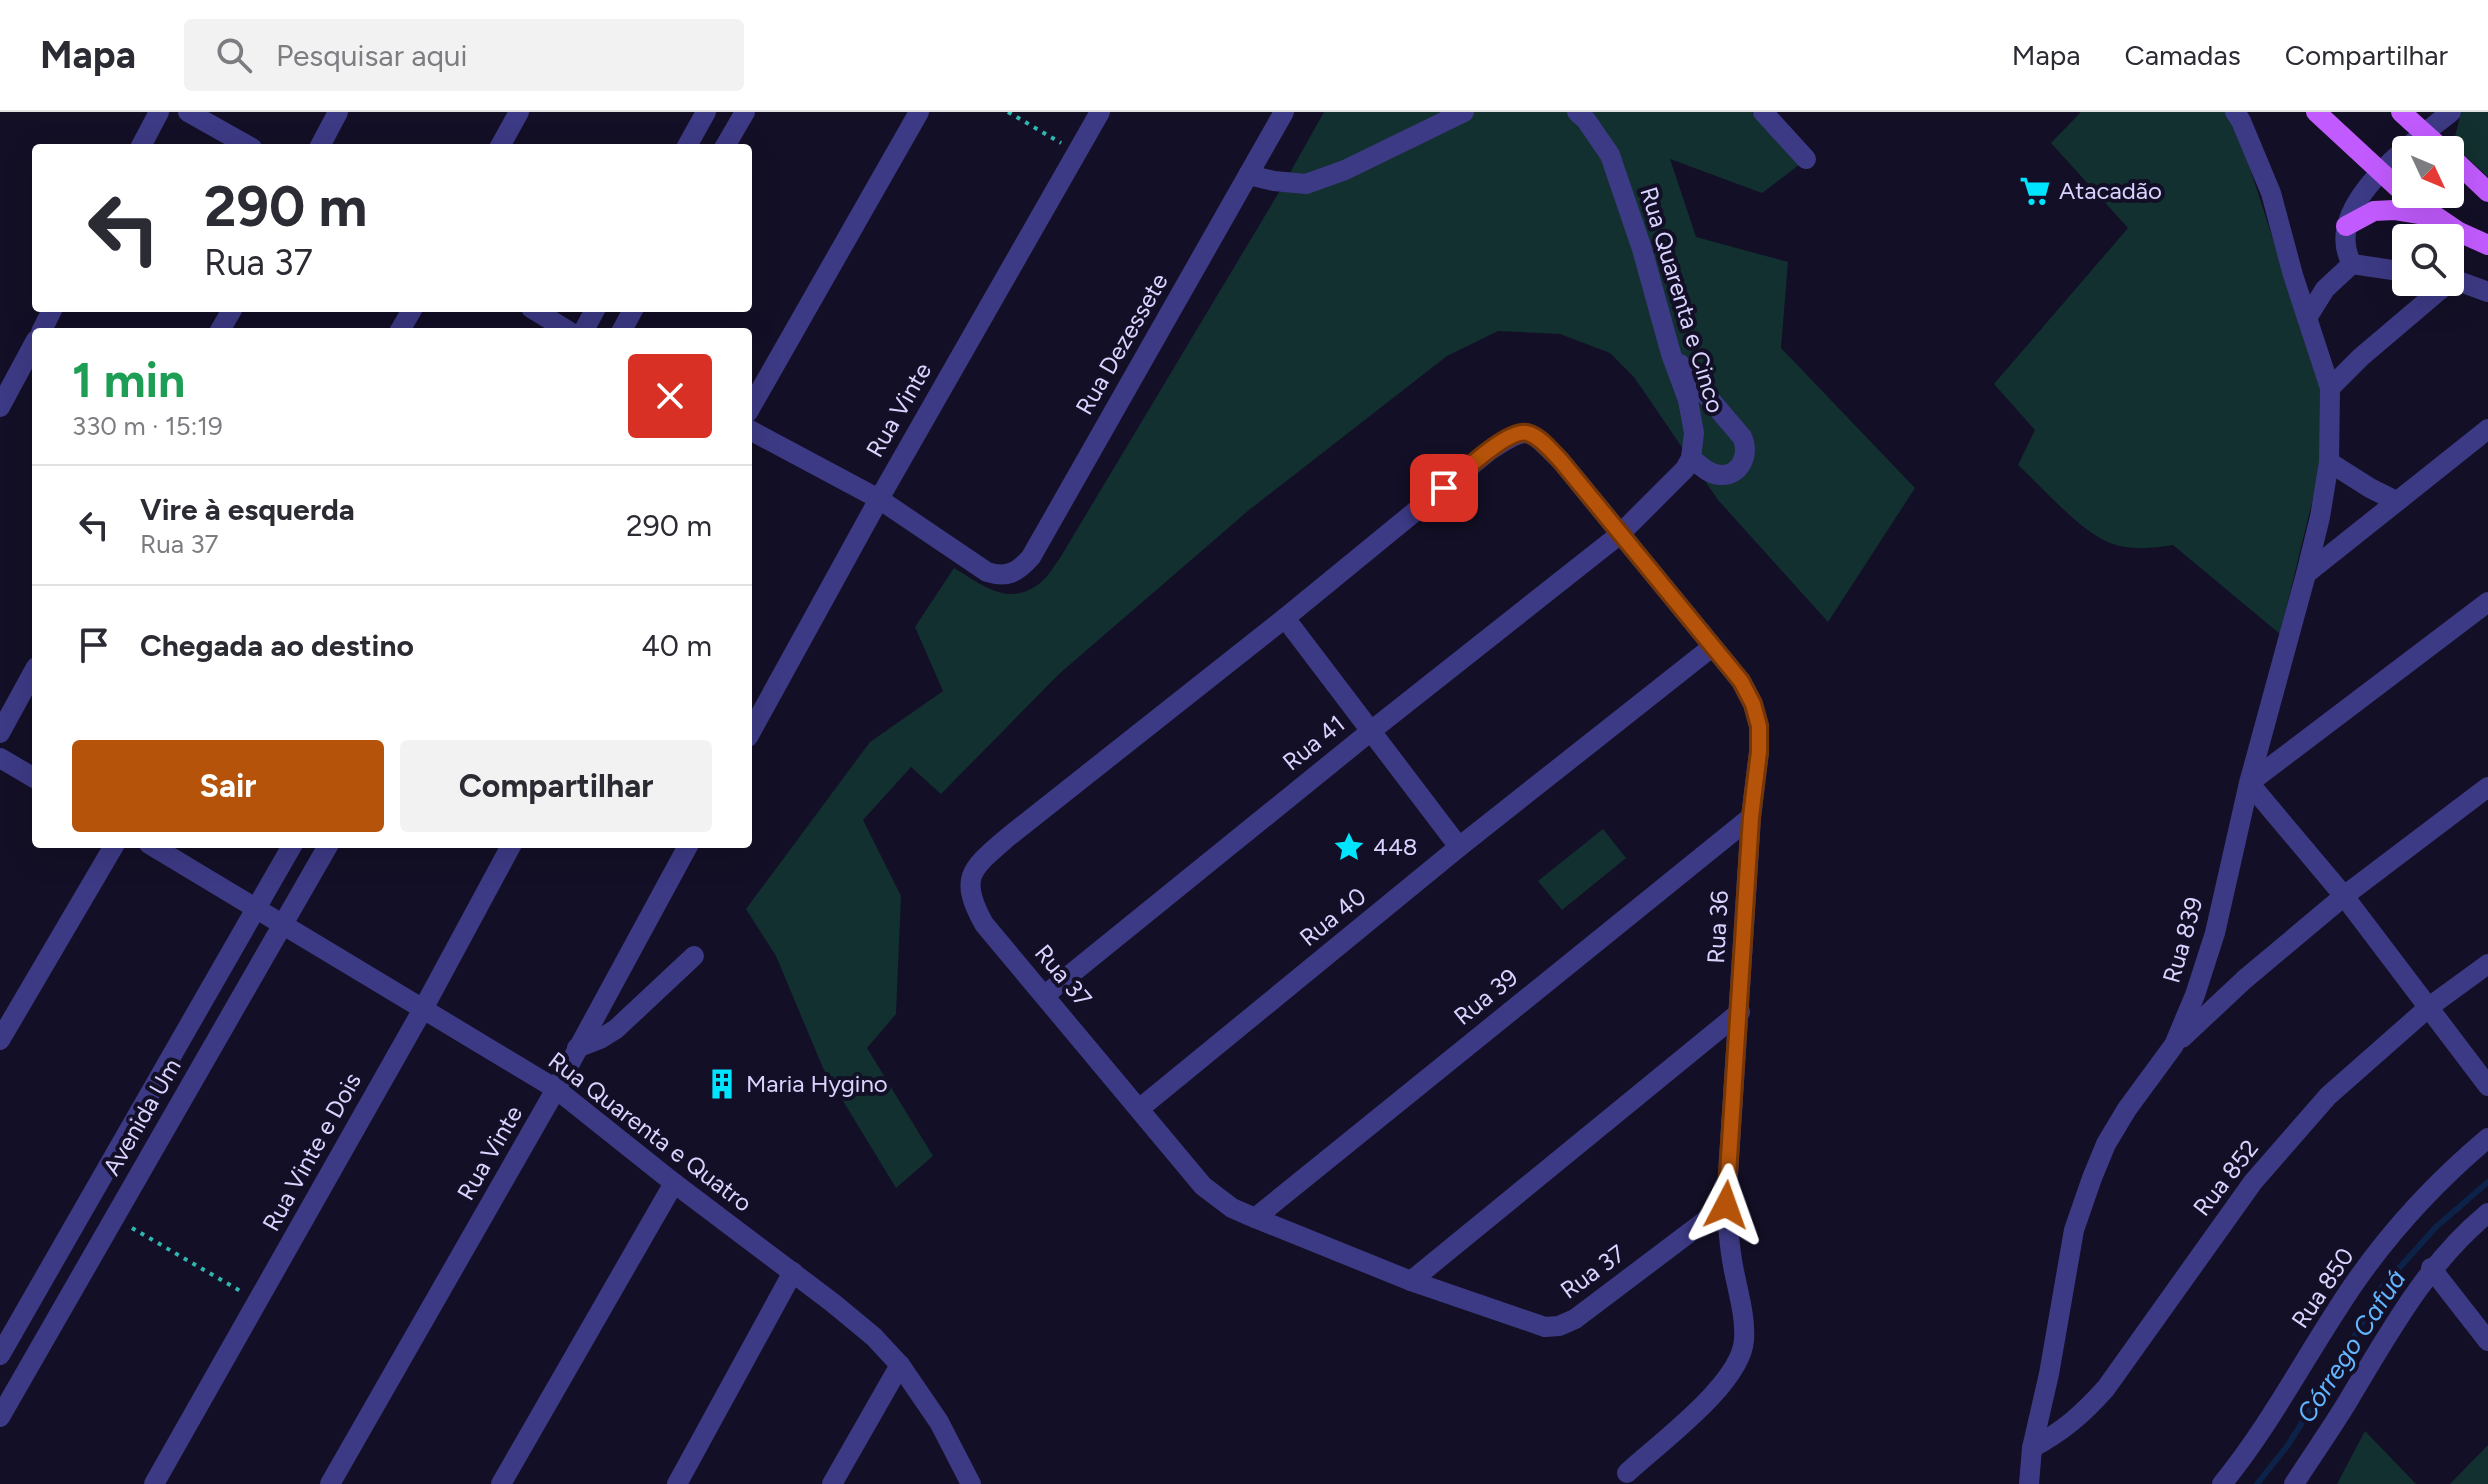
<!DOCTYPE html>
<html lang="pt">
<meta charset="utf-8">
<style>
body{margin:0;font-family:Figtree,sans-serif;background:#f2f2f3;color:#2b2b33;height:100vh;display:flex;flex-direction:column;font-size:30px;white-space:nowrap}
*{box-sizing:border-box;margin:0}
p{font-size:26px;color:#7c7c81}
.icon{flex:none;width:44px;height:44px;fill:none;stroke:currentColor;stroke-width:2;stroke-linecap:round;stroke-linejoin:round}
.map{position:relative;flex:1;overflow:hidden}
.details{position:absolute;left:32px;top:216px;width:720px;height:520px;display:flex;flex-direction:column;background:#fff;border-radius:8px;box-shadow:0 8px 32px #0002}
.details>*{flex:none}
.banner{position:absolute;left:32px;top:32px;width:720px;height:168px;border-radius:8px;box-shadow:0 8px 32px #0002;background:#fff;color:#2b2b33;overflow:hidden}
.needle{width:52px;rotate:134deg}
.fabs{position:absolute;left:2392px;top:24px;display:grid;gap:16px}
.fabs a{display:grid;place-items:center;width:72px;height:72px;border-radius:8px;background:#fff;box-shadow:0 8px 32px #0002;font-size:40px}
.pin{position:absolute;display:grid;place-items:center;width:68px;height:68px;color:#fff;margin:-34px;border-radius:16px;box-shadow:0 4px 12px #0006}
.me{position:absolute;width:88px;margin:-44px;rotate:4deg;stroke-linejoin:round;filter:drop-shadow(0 0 6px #0008)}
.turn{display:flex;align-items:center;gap:28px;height:168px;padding:0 40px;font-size:36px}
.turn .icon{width:104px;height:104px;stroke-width:2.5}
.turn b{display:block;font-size:56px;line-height:68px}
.round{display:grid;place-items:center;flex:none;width:84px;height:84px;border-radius:8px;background:#f2f2f3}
.overview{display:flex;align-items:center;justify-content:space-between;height:136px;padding:0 40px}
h1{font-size:48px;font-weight:700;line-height:60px;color:#1e9e55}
.action{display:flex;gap:16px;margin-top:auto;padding:16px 40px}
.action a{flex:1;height:92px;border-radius:8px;background:#b45309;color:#fff;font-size:32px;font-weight:700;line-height:92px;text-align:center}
.action a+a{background:#f2f2f3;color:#2b2b33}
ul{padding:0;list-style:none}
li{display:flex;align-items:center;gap:24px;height:120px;padding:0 40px;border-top:2px solid #e1e1e2}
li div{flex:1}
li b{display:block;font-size:30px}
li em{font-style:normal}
header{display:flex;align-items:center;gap:48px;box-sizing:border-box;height:112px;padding:0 40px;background:#fff;border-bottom:2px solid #e1e1e2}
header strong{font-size:38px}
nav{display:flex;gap:44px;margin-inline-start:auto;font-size:28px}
.search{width:560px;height:72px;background:#f2f2f3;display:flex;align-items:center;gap:20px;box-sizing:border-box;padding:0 28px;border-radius:8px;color:#7c7c81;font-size:30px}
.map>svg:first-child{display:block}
</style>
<header>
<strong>Mapa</strong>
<div class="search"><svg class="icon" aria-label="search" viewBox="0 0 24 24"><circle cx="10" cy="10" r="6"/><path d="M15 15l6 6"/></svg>Pesquisar aqui</div>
<nav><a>Mapa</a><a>Camadas</a><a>Compartilhar</a></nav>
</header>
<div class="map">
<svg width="2488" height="1372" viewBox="0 0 2488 1372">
<rect width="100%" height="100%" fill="#130f26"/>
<!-- green -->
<g fill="#12302f">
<path d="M1324,0H1752L1799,53L1762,81L1670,47L1696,125L1788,150L1781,236L1915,376L1828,510L1718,388L1634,265L1610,241L1560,222L1498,219L1447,244L1249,398L1059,562L941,682L911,655L863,708L901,784L896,902L867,936L933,1044L896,1076L823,956L776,844L746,797L870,630L943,579L915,515L954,456C983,473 1008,496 1040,471C1048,465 1054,454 1060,446L1278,82Z"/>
<path d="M2081,0H2227L2237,16L2322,278L2321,353L2280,522L2173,433C2152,436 2131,439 2110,431C2081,420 2042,375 2018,353L2035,318L1994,272L2128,116L2051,31Z"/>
<polygon points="2461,0 2488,0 2488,65 2453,33"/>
<polygon points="1603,717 1626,746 1562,798 1538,769"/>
<polygon points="2365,1319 2416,1372 2337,1372"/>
<polygon points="2488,1333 2488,1372 2450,1372"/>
</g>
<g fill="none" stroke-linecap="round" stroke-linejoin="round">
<!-- stream -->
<polyline stroke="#0c2248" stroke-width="6" points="2257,1372 2288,1333 2339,1252 2382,1175 2436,1115 2488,1070"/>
<!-- path -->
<g stroke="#2fb8b0" stroke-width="4" stroke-dasharray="4 6" stroke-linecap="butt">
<polyline points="1008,0 1061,31"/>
<polyline points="132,1116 242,1180"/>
</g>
<!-- minor -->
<g stroke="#3d3a85" stroke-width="20">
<polyline points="188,0 252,36"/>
<polyline points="1763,0 1806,47"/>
<polyline points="140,36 159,0"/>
<polyline points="319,36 338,0"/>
<polyline points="499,36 519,0"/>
<polyline points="686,36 706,0"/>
<polyline points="724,36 745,0"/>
<polyline points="1248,63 1274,69 1306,72 1345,58 1464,0"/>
<path d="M2352,152C2320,94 2413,31 2451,0"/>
<polyline points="2352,152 2406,160"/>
<polyline points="2450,166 2488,180"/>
<polyline points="531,196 570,220"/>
<polyline points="2307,206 2325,177 2352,152"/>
<polyline points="41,220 53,196"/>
<polyline points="219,220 233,196"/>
<polyline points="399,220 413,196"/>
<polyline points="583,220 596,196"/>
<polyline points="621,220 634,196"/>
<path d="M1680,252L1742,325C1750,342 1741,364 1720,363C1708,362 1700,353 1691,346"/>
<polyline points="2330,276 2361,245 2454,166"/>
<polyline points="0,295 36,228"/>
<polyline points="748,300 919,0"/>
<path d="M748,317L879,387L987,460C1007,466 1017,461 1031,445L1284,0"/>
<polyline points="2329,350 2370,376 2396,389"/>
<polyline points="2306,462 2488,317"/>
<polyline points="2488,490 2249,671 2344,784 2488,974"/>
<polyline points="1285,506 1459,735"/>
<polyline points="0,621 36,555"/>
<polyline points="748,625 879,387 1100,0"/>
<polyline points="0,646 36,667"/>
<polyline points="149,732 556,977 674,1071 833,1191 874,1225 900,1253 939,1310 971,1372"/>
<polyline points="1045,883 1371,619 1619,423 1685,357 1691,346 1694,321 1688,288 1671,242 1642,137 1610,43 1586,8 1577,0"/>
<polyline points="2182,926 2245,867 2344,784 2488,675"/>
<polyline points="0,928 115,732"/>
<polyline points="577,936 600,927 616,917 694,844"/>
<polyline points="1139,997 1459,735 1712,535"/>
<polyline points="1255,1106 1751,705"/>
<polyline points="2431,1156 2488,1229"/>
<polyline points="1411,1169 1740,900"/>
<polyline points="0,1243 293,732"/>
<polyline points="0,1305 329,732"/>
<path d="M2032,1336C2063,1319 2082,1303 2106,1276L2253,1070L2328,984L2429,895L2488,852"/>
<path d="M1627,1361C1659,1331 1741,1272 1744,1228C1746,1202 1736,1174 1732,1148C1729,1130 1728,1111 1726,1093L1751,705L1759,640V614L1753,592L1741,569L1561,349C1528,316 1529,312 1489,339L1285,506L1008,725C971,757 958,765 984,812L1203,1074L1232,1096L1255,1106L1411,1169L1545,1215L1559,1214L1575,1207L1726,1093"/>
<polyline points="154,1372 423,897 512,732"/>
<polyline points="330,1372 556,977 689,732"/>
<polyline points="501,1372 674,1071"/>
<polyline points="677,1372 793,1160"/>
<polyline points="832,1372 900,1253"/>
<polyline points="2029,1372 2032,1336 2049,1262 2074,1118 2092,1066 2106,1032 2127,997 2174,933 2195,883 2215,821 2249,671 2306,462 2320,405 2329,350 2330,276 2293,163 2271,81 2241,9 2235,0"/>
<path d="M2222,1372C2273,1310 2310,1235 2356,1169C2394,1115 2438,1068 2488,1026"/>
<path d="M2294,1372C2312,1344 2331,1317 2348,1289C2389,1221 2426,1152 2488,1101"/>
</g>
<!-- major -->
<g stroke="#c25bff" stroke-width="20">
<polyline points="2316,0 2409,86 2459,120 2488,133"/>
<polyline points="2401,0 2443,38"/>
<polyline points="2450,44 2488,80"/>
<polyline points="2346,114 2374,99 2394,98 2430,104"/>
</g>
</g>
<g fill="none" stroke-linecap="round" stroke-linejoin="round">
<!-- route casing -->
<g stroke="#753606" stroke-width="20">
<path id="route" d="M1444,376C1460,363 1508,316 1527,321C1540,324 1552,340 1561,349L1741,569L1753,592L1759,614V640L1751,705L1726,1093"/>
</g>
<!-- route -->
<use href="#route" stroke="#b45309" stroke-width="14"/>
</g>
<!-- icons -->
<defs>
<g id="supermarket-bare" transform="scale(2.4)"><path d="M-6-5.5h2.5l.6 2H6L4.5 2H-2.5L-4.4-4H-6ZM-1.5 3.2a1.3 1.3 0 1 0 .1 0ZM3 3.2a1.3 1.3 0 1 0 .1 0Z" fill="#00e5ff" stroke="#130f26" stroke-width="2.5" paint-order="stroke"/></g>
<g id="sight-bare" transform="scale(2.4)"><path d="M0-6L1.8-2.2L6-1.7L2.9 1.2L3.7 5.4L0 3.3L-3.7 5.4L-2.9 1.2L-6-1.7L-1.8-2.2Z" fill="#00e5ff" stroke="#130f26" stroke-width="2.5" paint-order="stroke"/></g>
<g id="building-bare" transform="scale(2.4)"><path d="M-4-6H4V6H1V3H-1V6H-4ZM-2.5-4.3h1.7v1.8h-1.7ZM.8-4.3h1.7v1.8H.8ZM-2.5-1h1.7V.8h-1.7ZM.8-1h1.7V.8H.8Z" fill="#00e5ff" stroke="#130f26" stroke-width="2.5" paint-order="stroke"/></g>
</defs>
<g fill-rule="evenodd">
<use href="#supermarket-bare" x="2035" y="79"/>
<use href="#sight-bare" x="1349" y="735"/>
<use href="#building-bare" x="722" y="972"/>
</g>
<g text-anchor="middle" stroke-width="8" stroke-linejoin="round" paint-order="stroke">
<!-- poi labels -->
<g font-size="24" fill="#d9d4ff" stroke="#130f26" text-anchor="start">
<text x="2059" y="87">Atacadão</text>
<text x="1373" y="743">448</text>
<text x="746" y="980">Maria Hygino</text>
</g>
<!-- street labels -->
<g font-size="24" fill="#d9d4ff" stroke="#130f26">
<text transform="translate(1682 188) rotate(73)" y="8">Rua Quarenta e Cinco</text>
<text transform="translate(1122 232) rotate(-60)" y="8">Rua Dezessete</text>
<text transform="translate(899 298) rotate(-60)" y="8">Rua Vinte</text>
<text transform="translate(1314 631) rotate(-39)" y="8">Rua 41</text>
<text transform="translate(1333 805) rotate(-39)" y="8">Rua 40</text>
<text transform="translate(1718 815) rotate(-87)" y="8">Rua 36</text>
<text transform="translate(2183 828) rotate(-74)" y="8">Rua 839</text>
<text transform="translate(1063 864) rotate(50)" y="8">Rua 37</text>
<text transform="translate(1486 885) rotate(-39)" y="8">Rua 39</text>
<text transform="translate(142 1005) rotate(-60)" y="8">Avenida Um</text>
<text transform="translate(650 1020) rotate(37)" y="8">Rua Quarenta e Quatro</text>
<text transform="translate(312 1040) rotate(-61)" y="8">Rua Vinte e Dois</text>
<text transform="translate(490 1041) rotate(-60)" y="8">Rua Vinte</text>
<text transform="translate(2226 1066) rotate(-52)" y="8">Rua 852</text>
<text transform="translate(1593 1160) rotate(-36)" y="8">Rua 37</text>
<text transform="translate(2323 1176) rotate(-56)" y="8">Rua 850</text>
</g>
<!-- water labels -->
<g font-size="26" font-style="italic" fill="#62b6ff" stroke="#130f26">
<text transform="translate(2351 1234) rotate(-57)" y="9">Córrego Cafuá</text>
</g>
</g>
</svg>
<div class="fabs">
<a><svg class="needle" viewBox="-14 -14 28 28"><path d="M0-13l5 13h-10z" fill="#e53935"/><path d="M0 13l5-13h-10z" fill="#7c7c81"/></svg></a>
<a><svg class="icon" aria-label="search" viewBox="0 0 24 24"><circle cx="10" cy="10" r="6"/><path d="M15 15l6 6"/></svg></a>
</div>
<div class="pin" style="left:1444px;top:376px;background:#d93025"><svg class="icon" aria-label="arrive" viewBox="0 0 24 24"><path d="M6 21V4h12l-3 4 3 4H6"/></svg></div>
<svg class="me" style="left:1726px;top:1093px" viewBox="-20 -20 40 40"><path d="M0-17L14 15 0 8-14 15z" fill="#b45309" stroke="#fff" stroke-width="4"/></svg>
<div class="banner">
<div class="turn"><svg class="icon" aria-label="left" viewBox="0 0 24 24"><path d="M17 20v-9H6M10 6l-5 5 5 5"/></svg><div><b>290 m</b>Rua 37</div></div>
</div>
<section class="details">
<div class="overview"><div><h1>1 min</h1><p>330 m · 15:19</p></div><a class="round" style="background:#d93025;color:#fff"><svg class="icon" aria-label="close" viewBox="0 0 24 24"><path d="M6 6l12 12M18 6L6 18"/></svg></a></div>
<ul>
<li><svg class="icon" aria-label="left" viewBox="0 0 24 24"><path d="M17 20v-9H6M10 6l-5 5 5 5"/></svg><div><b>Vire à esquerda</b><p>Rua 37</p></div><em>290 m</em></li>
<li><svg class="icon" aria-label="arrive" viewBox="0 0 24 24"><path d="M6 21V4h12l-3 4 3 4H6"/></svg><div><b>Chegada ao destino</b></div><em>40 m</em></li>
</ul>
<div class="action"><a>Sair</a><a>Compartilhar</a></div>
</section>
</div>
